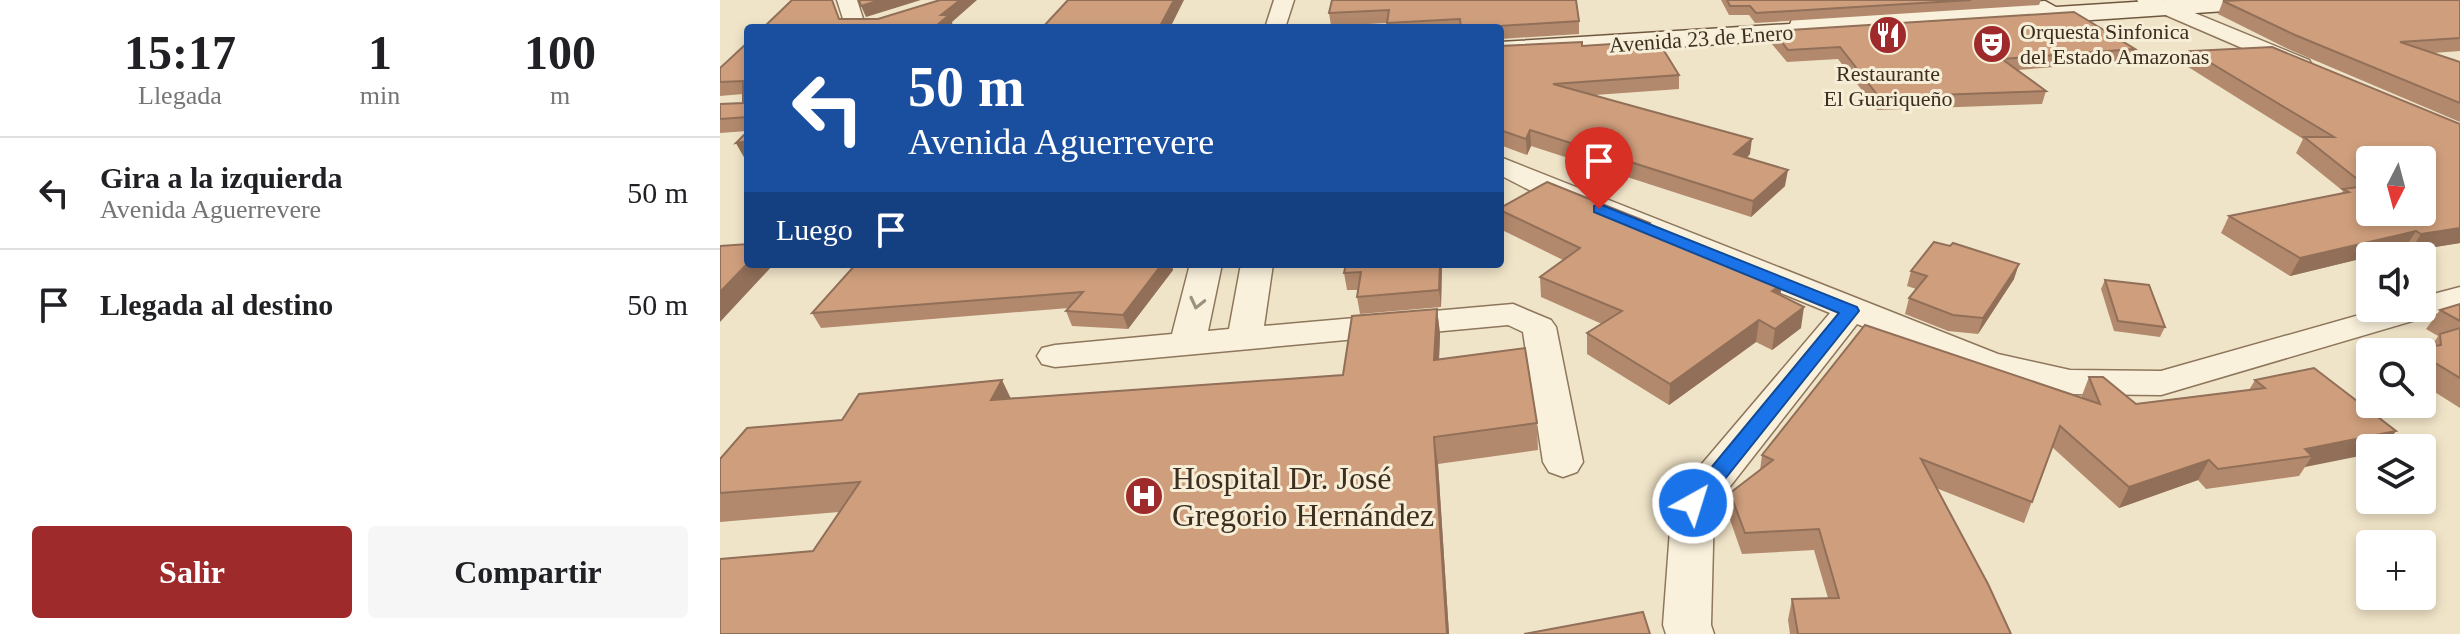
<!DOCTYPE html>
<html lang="es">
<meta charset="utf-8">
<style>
body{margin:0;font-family:Georgia,serif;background:#f6f6f6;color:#202124;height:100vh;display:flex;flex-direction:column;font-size:30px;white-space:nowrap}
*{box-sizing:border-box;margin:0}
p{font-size:26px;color:#757577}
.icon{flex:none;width:44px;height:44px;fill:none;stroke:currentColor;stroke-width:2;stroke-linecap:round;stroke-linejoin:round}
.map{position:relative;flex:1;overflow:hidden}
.panel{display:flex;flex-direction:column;background:#fff;width:720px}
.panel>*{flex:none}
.hud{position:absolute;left:24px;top:24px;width:760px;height:244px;border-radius:8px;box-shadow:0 4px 12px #0003;background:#1a4fa0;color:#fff;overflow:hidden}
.needle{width:52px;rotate:186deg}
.buttons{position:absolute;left:1636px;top:146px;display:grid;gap:16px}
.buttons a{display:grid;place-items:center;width:80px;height:80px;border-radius:8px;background:#fff;box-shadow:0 4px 12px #0003;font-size:40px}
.pin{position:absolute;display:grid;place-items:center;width:68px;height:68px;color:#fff;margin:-82px -34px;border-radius:50% 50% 50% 0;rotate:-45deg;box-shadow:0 0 8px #0007}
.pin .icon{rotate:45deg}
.me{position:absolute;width:88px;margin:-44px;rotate:39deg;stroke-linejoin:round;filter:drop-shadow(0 0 6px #0008)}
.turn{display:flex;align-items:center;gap:28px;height:168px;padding:0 32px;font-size:36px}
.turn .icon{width:104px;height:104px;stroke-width:2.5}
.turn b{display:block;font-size:56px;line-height:68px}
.then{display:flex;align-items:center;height:76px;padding:0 32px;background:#0003;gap:16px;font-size:30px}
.eta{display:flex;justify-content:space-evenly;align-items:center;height:136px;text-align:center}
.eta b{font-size:48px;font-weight:700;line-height:56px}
.button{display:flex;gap:16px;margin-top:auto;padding:16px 32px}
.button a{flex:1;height:92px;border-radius:8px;background:#9e2a2b;color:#fff;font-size:32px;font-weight:700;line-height:92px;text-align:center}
.button a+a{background:#f6f6f6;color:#202124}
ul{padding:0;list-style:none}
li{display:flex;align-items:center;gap:24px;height:112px;padding:0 32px;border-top:2px solid #e0e0e0}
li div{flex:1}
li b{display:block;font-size:30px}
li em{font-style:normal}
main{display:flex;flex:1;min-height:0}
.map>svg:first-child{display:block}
</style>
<main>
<section class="panel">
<div class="eta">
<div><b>15:17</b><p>Llegada</p></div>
<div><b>1</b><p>min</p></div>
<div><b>100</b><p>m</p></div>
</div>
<ul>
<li><svg class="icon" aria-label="left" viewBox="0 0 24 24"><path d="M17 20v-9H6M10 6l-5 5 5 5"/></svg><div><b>Gira a la izquierda</b><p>Avenida Aguerrevere</p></div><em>50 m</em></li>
<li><svg class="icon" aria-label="arrive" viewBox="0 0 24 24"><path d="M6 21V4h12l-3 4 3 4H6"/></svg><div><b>Llegada al destino</b></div><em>50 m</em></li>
</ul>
<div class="button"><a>Salir</a><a>Compartir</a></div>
</section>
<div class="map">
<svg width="1740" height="634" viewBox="0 0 1740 634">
<rect width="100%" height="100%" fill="#f0e4c8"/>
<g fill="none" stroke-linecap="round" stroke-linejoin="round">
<!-- street casing -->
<g stroke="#8d765c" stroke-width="3">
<g id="street">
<polygon points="117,0 137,0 146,28 126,28"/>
<polygon points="554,0 574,0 565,28 545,28"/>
<polygon points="1417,0 1443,0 1589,60 1592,65 1589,70 1573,70 1420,4"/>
<polygon points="780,157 1278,354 1350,370 1441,371 1664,308 1702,308 1702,297 1740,287 1740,307 1441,395 1350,394 1269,376 1137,324 994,507 991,625 994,634 946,634 943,625 952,503 958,492 1110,313 813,192 780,175"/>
<polygon points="470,264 502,264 488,331 509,329 521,264 553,264 544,326 793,304 831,320 836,327 863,462 857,472 843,477 829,472 823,462 803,332 788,325 335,367 322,364 317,356 322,348 335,345 452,334"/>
</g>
</g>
<!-- secondary casing -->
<g stroke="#6f573f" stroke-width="3">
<polygon id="secondary" points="1446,0 1577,0 1574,5 1565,7 1297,25 1285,19 1126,28 1122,35 1113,37 780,58 780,42 1070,24 1073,17 1082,15 1325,1 1336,7"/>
</g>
<!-- street -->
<use href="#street" fill="#faf1dc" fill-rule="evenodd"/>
<!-- secondary -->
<use href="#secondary" fill="#faf1dc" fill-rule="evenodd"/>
</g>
<!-- wall -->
<g fill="#b2896c">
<polygon points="612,0 859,21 859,34 780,39 780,28 668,28 667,23 611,26 609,13"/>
<polygon points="1001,0 1321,0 1319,5 1035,23 1029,15 1009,15"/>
<polygon points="1740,0 1740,51 1713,53 1740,62 1740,122 1568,49 1498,14 1503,1"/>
<polygon points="1053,31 1415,49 1410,61 1297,70 1326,91 1322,104 1157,110 1118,59 1067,62 1051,43"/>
<polygon points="28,42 28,156 24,157 16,143 27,131 0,133 0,104 23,103 23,94 0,96 0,68"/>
<polygon points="780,46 862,46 959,75 959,89 875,95 1030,154 1027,158 1065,186 1031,217 811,146 807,155 780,145"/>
<polygon points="1471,51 1740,124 1740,243 1690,251 1685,248 1570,276 1501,233 1509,216 1621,194 1623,191 1576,153 1583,139 1465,65"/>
<polygon points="780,208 929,231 1060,295 1081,328 1052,350 1036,342 949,405 867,354 867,333 882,324 821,297 820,277 843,260 780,229"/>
<polygon points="136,264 451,264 453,270 408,329 352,326 346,311 349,308 101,328 92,313"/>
<polygon points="626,264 722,264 721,307 640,314 637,297 638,290 627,290 624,273"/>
<polygon points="1191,271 1294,279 1258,334 1228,331 1185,314 1189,298 1196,289 1187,286"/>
<polygon points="1385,280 1445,327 1440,337 1394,331 1381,289"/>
<polygon points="1740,304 1740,408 1702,384 1702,352 1692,352 1693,350 1712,346 1718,336 1706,329 1720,310"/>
<polygon points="717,309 720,334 719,359 817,423 818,450 718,464 729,634 0,634 93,551 119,512 0,522 0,459 122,420 291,398 623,375"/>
<polygon points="1369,377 1416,404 1529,390 1535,380 1676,431 1585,467 1579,476 1486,489 1478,480 1399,508 1332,447 1304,523 1216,488 1291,634 1070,634 1068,620 1072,599 1108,598 1094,550 1022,554 1008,514 1010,493 1040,470 1042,455 1361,398"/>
</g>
<!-- shaded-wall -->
<g fill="#916f58">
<polygon points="160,0 201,0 146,17 141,6"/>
<polygon points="240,0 257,0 232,22 233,27 232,28 217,28 221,15"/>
<polygon points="454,0 464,0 450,28 439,28"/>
<polygon points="810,130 811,146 807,155 806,139"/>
<polygon points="1032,139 1030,154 1013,170 1014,154"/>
<polygon points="28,141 28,156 24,157 16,143"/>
<polygon points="1068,170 1065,186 1031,217 1033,201"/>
<polygon points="930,223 929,242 923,229"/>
<polygon points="1740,228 1740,243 1690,251 1701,234"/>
<polygon points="1696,231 1685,248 1570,276 1580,258"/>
<polygon points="28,264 54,264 0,322 0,292"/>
<polygon points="442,264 451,264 453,270 408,329 403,315"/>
<polygon points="720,264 722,264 721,307 719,290"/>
<polygon points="1299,264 1294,279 1258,334 1263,318"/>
<polygon points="1062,284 1059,304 1052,291"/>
<polygon points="1084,307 1081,328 1052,350 1055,329"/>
<polygon points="717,309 720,334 718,386 714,360"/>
<polygon points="1039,320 1036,342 949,405 950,384"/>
<polygon points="282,380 295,407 271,400"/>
<polygon points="1676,431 1664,448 1650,448 1650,454 1585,467 1592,456 1585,449"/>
<polygon points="714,437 718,464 729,634 727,634"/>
<polygon points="1489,460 1478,480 1399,508 1409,487"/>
</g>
<!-- building -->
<g fill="#cf9f7d" stroke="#916f58" stroke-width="2" fill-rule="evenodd">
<polygon points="72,0 112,0 119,19 158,19 220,0 240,0 221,15 229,15 216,26 222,26 221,28 43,28"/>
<polygon points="139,0 160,0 141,6"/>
<polygon points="348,0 454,0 439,28 322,28"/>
<polygon points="612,0 856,0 859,21 779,26 777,28 741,28 740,19 667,23 669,10 609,13"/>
<polygon points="1007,0 1251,0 1036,13 1030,6 1010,6"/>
<polygon points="1524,0 1740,0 1740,38 1680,42 1740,62 1740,103 1575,35 1503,1"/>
<polygon points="1354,12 1415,49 1282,59 1326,91 1159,97 1120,47 1068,50 1053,31"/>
<polygon points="938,41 959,75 833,84 1032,139 1014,154 1068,170 1033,201 810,130 806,139 780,130 780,46 862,42 862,46"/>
<polygon points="28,42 28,117 0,119 0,104 23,103 23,81 0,82 0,68"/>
<path d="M1552,47L1740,124V228L1701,234L1696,231L1580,258L1509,216L1629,192L1623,189L1646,186L1584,137H1614L1471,51ZM1650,160H1702V212H1650Z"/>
<polygon points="28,131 28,141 16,143"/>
<polygon points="827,182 930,223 923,229 994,255 998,253 1062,284 1052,291 1084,307 1055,329 1039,320 950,384 867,333 902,311 820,277 860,248 780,210 780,208"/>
<polygon points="1214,242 1230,246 1233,243 1299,264 1263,318 1233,315 1189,298 1207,276 1191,271"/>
<polygon points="28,244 28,263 0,292 0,246"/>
<polygon points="136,264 442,264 403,315 346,311 363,292 92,313"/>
<polygon points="626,264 720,264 719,290 637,297 641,272 624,273"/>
<polygon points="1385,280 1429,285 1445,327 1398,321"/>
<polygon points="1740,304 1740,321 1720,310"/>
<polygon points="717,309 714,360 805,348 817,423 714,437 727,634 0,634 0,559 93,551 140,482 0,493 0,459 27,428 122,420 139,394 282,380 271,400 623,375 632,316"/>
<polygon points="1145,325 1380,404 1369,377 1383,377 1416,404 1545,388 1535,380 1594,368 1676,431 1585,449 1592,456 1498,469 1489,460 1409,487 1340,426 1312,502 1201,459 1268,584 1291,634 1078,634 1072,599 1119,598 1099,529 1025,533 1010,493 1053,460 1042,455"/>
<polygon points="1740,328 1740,378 1702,355 1702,352 1697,352 1693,350 1721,345 1720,334"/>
<polygon points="923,612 930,634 804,634"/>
</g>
<!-- one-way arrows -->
<defs><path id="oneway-chevron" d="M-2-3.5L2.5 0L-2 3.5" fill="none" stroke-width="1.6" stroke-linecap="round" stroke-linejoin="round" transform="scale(2)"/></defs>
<use stroke="#9c907e" href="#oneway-chevron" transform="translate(477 303) rotate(103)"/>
<!-- route -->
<polygon fill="#1a73e8" stroke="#114b97" stroke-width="2" points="879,204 1137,307 1139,311 981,509 973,512 965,509 962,503 1119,313 874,212 874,206"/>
<!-- icons -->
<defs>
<g id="restaurant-disc" transform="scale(2)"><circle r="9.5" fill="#9e2a2b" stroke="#f7eed8"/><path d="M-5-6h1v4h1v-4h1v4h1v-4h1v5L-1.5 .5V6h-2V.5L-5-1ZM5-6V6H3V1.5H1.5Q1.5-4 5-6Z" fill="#fff"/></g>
<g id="theatre-disc" transform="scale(2)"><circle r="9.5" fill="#9e2a2b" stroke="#f7eed8"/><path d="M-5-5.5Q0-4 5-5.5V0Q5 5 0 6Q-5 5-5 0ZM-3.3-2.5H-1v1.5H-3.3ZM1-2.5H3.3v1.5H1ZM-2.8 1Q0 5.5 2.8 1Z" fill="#fff"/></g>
<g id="hospital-disc" transform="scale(2)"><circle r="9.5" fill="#9e2a2b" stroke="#f7eed8"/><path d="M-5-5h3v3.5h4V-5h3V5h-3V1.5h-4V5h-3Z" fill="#fff"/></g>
</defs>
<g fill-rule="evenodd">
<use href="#restaurant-disc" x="1168" y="35"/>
<use href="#theatre-disc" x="1272" y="44"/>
<use href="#hospital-disc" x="424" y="496"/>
</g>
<g text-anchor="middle" stroke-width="6" stroke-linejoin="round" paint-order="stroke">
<!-- far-poi labels -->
<g font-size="22" fill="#3d2e20" stroke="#f7eed8" text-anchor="start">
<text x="1300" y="39">Orquesta Sinfonica<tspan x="1300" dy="25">del Estado Amazonas</tspan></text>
<text x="1168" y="81" text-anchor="middle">Restaurante<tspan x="1168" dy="25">El Guariqueño</tspan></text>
</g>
<!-- far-street labels -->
<g font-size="22" fill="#3d2e20" stroke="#f7eed8">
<text transform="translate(981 38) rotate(-4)" y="8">Avenida 23 de Enero</text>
</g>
<!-- near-poi labels -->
<g font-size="32" fill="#3d2e20" stroke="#f7eed8" text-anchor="start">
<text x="452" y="489">Hospital Dr. José<tspan x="452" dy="37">Gregorio Hernández</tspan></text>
</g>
</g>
</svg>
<div class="buttons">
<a><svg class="needle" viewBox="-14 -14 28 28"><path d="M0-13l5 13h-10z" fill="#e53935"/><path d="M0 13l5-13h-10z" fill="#757577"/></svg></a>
<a><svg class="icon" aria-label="sound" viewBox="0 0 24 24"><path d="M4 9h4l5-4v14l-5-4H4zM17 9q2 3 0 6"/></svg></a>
<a><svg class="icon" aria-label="search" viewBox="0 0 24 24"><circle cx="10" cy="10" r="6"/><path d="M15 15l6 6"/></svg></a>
<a><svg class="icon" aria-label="layers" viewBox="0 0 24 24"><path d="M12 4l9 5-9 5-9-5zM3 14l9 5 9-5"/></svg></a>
<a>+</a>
</div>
<div class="pin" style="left:879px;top:209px;background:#d93025"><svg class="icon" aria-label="arrive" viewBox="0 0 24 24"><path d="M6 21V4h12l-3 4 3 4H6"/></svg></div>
<svg class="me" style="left:973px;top:503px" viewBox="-20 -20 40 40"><circle r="17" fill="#1a73e8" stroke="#fff" stroke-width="3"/><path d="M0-11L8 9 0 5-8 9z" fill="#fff"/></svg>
<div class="hud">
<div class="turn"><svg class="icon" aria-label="left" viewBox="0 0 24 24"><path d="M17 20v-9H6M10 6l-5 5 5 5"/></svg><div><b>50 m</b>Avenida Aguerrevere</div></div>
<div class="then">Luego<svg class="icon" aria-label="arrive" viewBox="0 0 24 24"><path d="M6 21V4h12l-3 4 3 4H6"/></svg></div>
</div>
</div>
</main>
